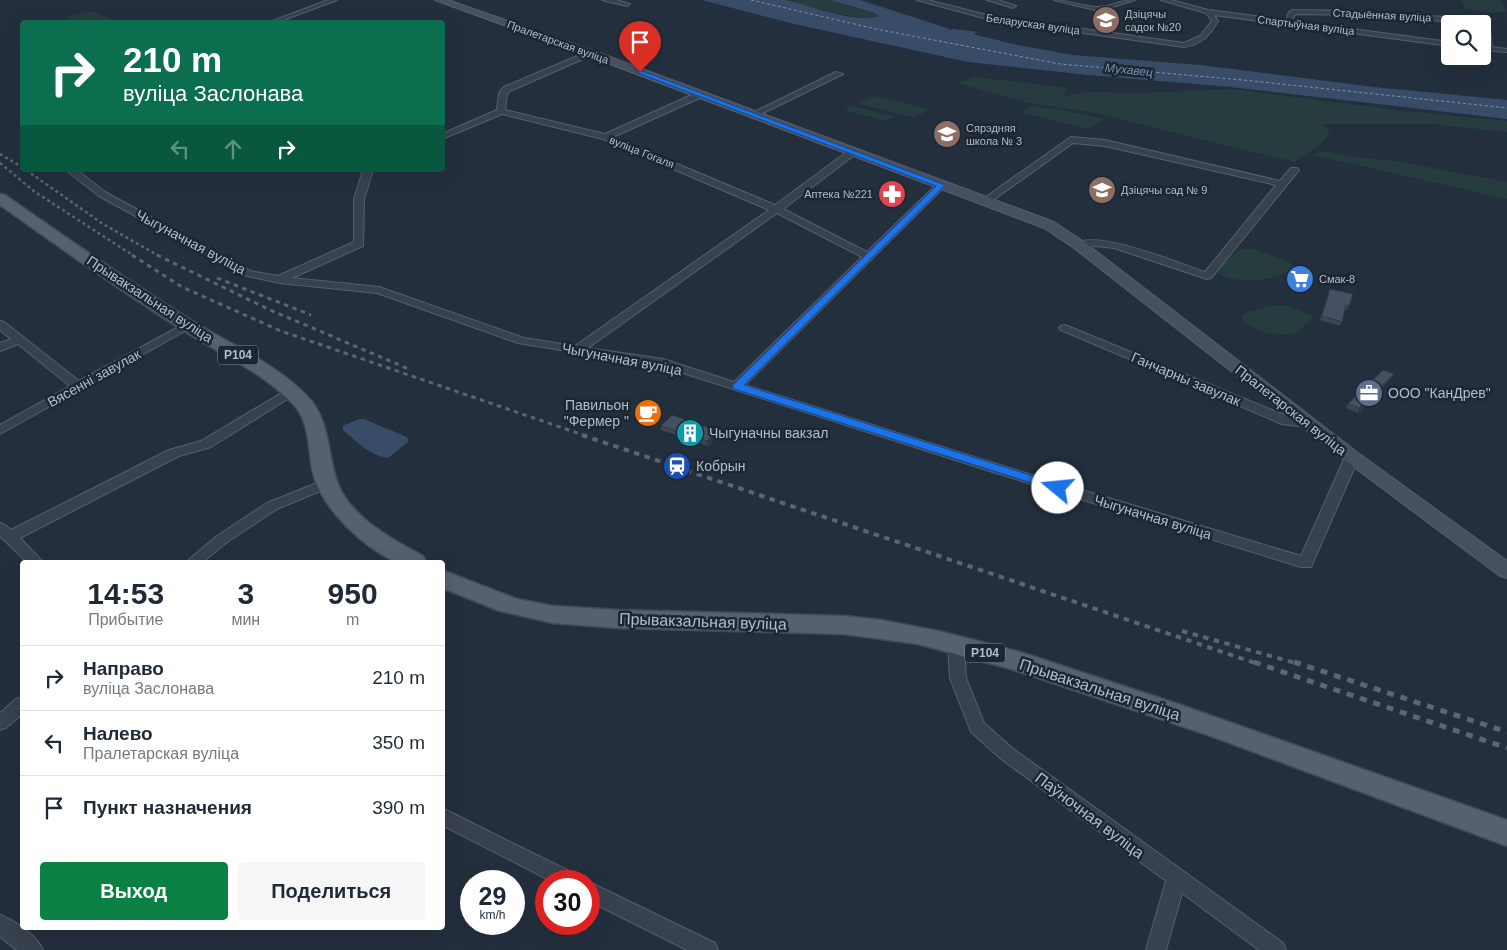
<!DOCTYPE html>
<html lang="ru">
<meta charset="utf-8">
<style>
body{margin:0;font-family:Helvetica,sans-serif;background:#f6f6f7;color:#1f2937;height:100vh;display:flex;flex-direction:column;font-size:19px;white-space:nowrap}
*{box-sizing:border-box;margin:0}
p{font-size:16px;color:#747a83}
.icon{flex:none;width:28px;height:28px;fill:none;stroke:currentColor;stroke-width:2;stroke-linecap:round;stroke-linejoin:round}
.map{position:relative;flex:1;overflow:hidden}
.sheet{position:absolute;left:20px;top:560px;width:425px;height:370px;display:flex;flex-direction:column;background:#fff;border-radius:5px;box-shadow:0 5px 20px #0002}
.sheet>*{flex:none}
.guide{position:absolute;left:20px;top:20px;width:425px;height:152px;border-radius:5px;box-shadow:0 5px 20px #0002;background:#0b6e4f;color:#fff;overflow:hidden}
.controls{position:absolute;left:1441px;top:15px;display:grid;gap:10px}
.controls a{display:grid;place-items:center;width:50px;height:50px;border-radius:5px;background:#fff;box-shadow:0 5px 20px #0002;font-size:25px}
.speed{position:absolute;left:460px;top:870px;display:flex;gap:10px;font-size:25px;font-weight:700;text-align:center}
.speed>*{display:grid;place-content:center;width:65px;height:65px;border-radius:50%;background:#fff;box-shadow:0 5px 20px #0002;line-height:1}
.speed small{font-size:12px;font-weight:400}
.speed .limit{border:8px solid #d22;background:#fff;color:#111}
.pin{position:absolute;display:grid;place-items:center;width:42px;height:42px;color:#fff;margin:-51px -21px;border-radius:50% 50% 50% 0;rotate:-45deg;box-shadow:0 0 5px #0007}
.pin .icon{rotate:45deg}
.me{position:absolute;width:55px;margin:-28px;rotate:287deg;stroke-linejoin:round;filter:drop-shadow(0 0 4px #0008)}
.turn{display:flex;align-items:center;gap:18px;height:105px;padding:0 20px;font-size:22px}
.turn .icon{width:65px;height:65px;stroke-width:2.5}
.turn b{display:block;font-size:35px;line-height:42px}
.lanes{display:flex;align-items:center;height:48px;padding:0 20px;background:#0003;justify-content:center;gap:25px;direction:ltr}
.lanes .off{opacity:.35}
.eta{display:flex;justify-content:space-evenly;align-items:center;height:85px;text-align:center}
.eta b{font-size:30px;font-weight:700;line-height:35px}
.cta{display:flex;gap:10px;margin-top:auto;padding:10px 20px}
.cta a{flex:1;height:58px;border-radius:5px;background:#0b8043;color:#fff;font-size:20px;font-weight:700;line-height:58px;text-align:center}
.cta a+a{background:#f6f6f7;color:#1f2937}
ul{padding:0;list-style:none}
li{display:flex;align-items:center;gap:15px;height:65px;padding:0 20px;border-top:1px solid #e0e1e3}
li div{flex:1}
li b{display:block;font-size:19px}
li em{font-style:normal}
.map>svg:first-child{display:block}
</style>
<div class="map">
<svg width="1507" height="950" viewBox="0 0 1507 950">
<rect width="100%" height="100%" fill="#242f3e"/>
<!-- green -->
<g fill="#263c3f">
<path d="M782,0H831L879,15C866,24 800,4 782,0Z"/>
<polygon points="1460,0 1501,0 1506,12 1491,13 1466,9"/>
<polygon points="92,11 118,22 75,22 64,17"/>
<path d="M976,77L1067,88L1064,97L1086,92L1141,93L1233,89L1397,110L1507,121V132L1431,124H1322L1330,133C1318,148 1311,150 1295,162L1090,112L1029,103L957,83Z"/>
<polygon points="873,96 929,109 915,118 859,104"/>
<polygon points="852,106 894,116 886,121 844,110"/>
<polygon points="1032,106 1062,110 1104,119 1088,129 1022,113"/>
<polygon points="1324,151 1363,158 1395,161 1507,182 1507,199 1313,155"/>
<path d="M1241,249H1254L1291,263L1292,268C1279,282 1232,285 1217,272L1222,264Z"/>
<path d="M1272,306H1287L1312,316L1311,319C1307,323 1301,330 1296,332C1280,339 1249,331 1241,316L1247,312Z"/>
</g>
<!-- water -->
<g fill="#394c67">
<path d="M702,0C726,0 761,0 784,0C811,5 852,24 879,16L874,13L831,0H860L950,29L946,31L953,29L978,32L973,34L1017,45L1073,55L1200,65L1374,87L1507,100V119L1231,87L1088,75L968,62L790,23Z"/>
<path d="M359,419H364L407,437L409,441L388,458C369,455 357,442 343,430V426Z"/>
</g>
<g fill="none" stroke-linecap="round" stroke-linejoin="round">
<!-- ferry -->
<polyline stroke="#7c92b1" stroke-width="1" stroke-dasharray="3 2.5" stroke-linecap="butt" points="751,0 876,29 1060,64 1243,80 1507,108"/>
<!-- street casing -->
<g stroke="#565f6c" stroke-width="2">
<g id="street">
<polygon points="328,0 337,0 278,22 270,22"/>
<polygon points="602,0 616,0 630,4 627,6"/>
<path d="M917,0H928L991,16L1184,43L1200,36L1212,21L1206,13L1161,0H1171L1208,10L1286,20L1289,12L1292,10L1362,11L1486,20L1489,22L1492,47L1507,49V52L1482,50V46H1484L1482,24L1362,15L1295,14L1292,21L1450,42V46L1214,15L1218,21C1209,36 1202,44 1184,47L991,20Z"/>
<polygon points="987,0 998,0 1016,6 1013,8"/>
<path d="M1054,0C1068,0 1088,8 1100,7C1113,5 1123,0 1135,0L1099,11Z"/>
<path d="M589,51L593,53L592,55L510,91L507,94L505,110L605,134L698,92H704V96L613,137L775,205L851,149H857V153L783,209L867,252L938,183H944L946,185L745,385L1006,467L1301,556L1345,457L1347,454H1357L1359,457L1311,567H1301L996,473L661,366L518,343L377,293L280,283L243,275L99,196L66,170H77L105,192L250,271L278,276L354,242V199L363,170H373L364,199L363,246L292,278L379,287L524,338L575,346L769,210L603,139L502,114L442,139V134L497,110L499,93L504,87ZM777,213L862,257L734,382L663,359L588,348Z"/>
<polygon points="836,72 843,74 757,116 750,114"/>
<path d="M1071,137L1105,140L1280,181L1291,168H1297L1299,170L1211,278L1207,279L1114,248L1096,246L1079,248L1074,245C1093,227 1180,264 1205,272L1276,185L1105,146L1073,143L989,203H983V199Z"/>
<polygon points="0,321 4,322 79,381 184,324 192,324 194,326 0,434 0,425 70,386 18,344 0,351 0,343 11,339 0,330"/>
<polygon points="1065,325 1289,417 1308,419 1314,423 1308,427 1282,424 1061,330 1059,328 1061,326"/>
<polygon points="290,388 294,389 296,392 294,395 211,447 179,456 20,538 43,562 27,562 0,536 0,523 5,525 11,530 169,450 201,441"/>
<polygon points="327,479 332,480 334,483 332,486 277,509 227,542 203,562 186,562 217,536 267,503"/>
<polygon points="956,639 962,641 964,645 966,678 984,723 1012,748 1283,943 1286,950 1259,950 1182,893 1166,950 1146,950 1166,881 1000,758 971,732 950,678 948,645 950,641"/>
<polygon points="22,697 22,714 6,728 0,730 0,713 16,699"/>
<polygon points="442,808 577,875 580,881 551,881 442,825"/>
<polygon points="589,882 715,943 718,950 687,950 589,901"/>
<path d="M0,915C14,920 37,936 43,950H17L0,937Z"/>
</g>
</g>
<!-- secondary casing -->
<g stroke="#565f6c" stroke-width="2">
<polygon id="secondary" points="435,0 448,0 602,54 1054,222 1084,242 1358,453 1507,561 1507,578 1500,576 1346,461 1074,248 1044,228 594,58"/>
</g>
<!-- primary casing -->
<g stroke="#414a57" stroke-width="3">
<g id="primary">
<path d="M0,194L5,195C67,238 129,282 194,322C232,345 276,364 307,396C330,419 327,452 337,481C349,517 392,539 423,556L426,562C418,562 404,565 396,562C363,547 322,509 313,473C308,451 310,422 294,405C263,372 218,353 181,329C119,290 59,247 0,205Z"/>
<polygon points="442,570 517,599 553,606 619,610 844,616 881,620 943,632 1020,652 1178,704 1507,820 1507,846 1208,735 1011,669 918,644 844,634 619,628 553,623 500,611 442,588"/>
</g>
</g>
<!-- street -->
<use href="#street" fill="#38414e" fill-rule="evenodd"/>
<!-- secondary -->
<use href="#secondary" fill="#465061" fill-rule="evenodd"/>
<!-- primary -->
<use href="#primary" fill="#56606e" fill-rule="evenodd"/>
<!-- rail-far3 -->
<g stroke="#5a6575" stroke-width="2.5" stroke-dasharray="3 3" stroke-linecap="butt">
<polyline points="0,154 22,167"/>
<polyline points="0,163 35,192 134,256"/>
<polyline points="26,170 103,224 159,256"/>
</g>
<!-- rail-far2 -->
<g stroke="#5a6575" stroke-width="3" stroke-dasharray="4.5 4.5" stroke-linecap="butt">
<polyline points="132,255 182,287 281,331 586,436"/>
<polyline points="157,255 268,309 411,370"/>
<polyline points="217,278 311,315"/>
</g>
<!-- rail-far1 -->
<g stroke="#5a6575" stroke-width="4" stroke-dasharray="5.5 5.5" stroke-linecap="butt">
<polyline points="582,435 1258,664"/>
<polyline points="1182,631 1299,664"/>
</g>
<!-- rail -->
<g stroke="#5a6575" stroke-width="5" stroke-dasharray="7 7" stroke-linecap="butt">
<polyline points="1254,662 1507,748"/>
<polyline points="1294,662 1507,732"/>
</g>
</g>
<!-- wall -->
<g fill="#3b4654">
<polygon points="1312,275 1301,287 1289,283 1290,279"/>
<polygon points="1330,289 1353,294 1347,310 1345,310 1340,326 1320,320"/>
<polygon points="1394,374 1392,378 1358,413 1346,408 1348,404"/>
<polygon points="661,426 718,435 708,446 661,430"/>
</g>
<!-- shaded-wall -->
<g fill="#303945">
<polygon points="1313,271 1312,275 1301,287 1303,283"/>
<polygon points="1394,374 1392,378 1358,413 1359,408"/>
<polygon points="718,431 718,435 708,446 707,441"/>
</g>
<!-- building -->
<g fill="#455162" stroke="#303945">
<polygon points="1301,267 1313,271 1303,283 1290,279"/>
<polygon points="1330,289 1353,294 1349,306 1346,305 1342,322 1322,316"/>
<polygon points="1383,370 1394,374 1359,408 1348,404"/>
<polygon points="672,415 718,431 707,441 661,426"/>
</g>
<!-- route -->
<polygon fill="#1a73e8" stroke="#114b97" points="638,71 642,71 945,185 744,385 1062,485 1064,488 1062,490 1054,490 734,389 732,386 734,384 936,186 638,73"/>
<!-- icons -->
<defs>
<g id="school-disc" transform="scale(1.4375)"><circle r="9.5" fill="#8d6e63" stroke="#1d2633"/><path d="M0-5L7-2L0 1L-7-2ZM-4 1L0 2.5L4 1V4Q0 6-4 4Z" fill="#fff"/></g>
<g id="pharmacy-disc" transform="scale(1.4375)"><circle r="9.5" fill="#e0444e" stroke="#1d2633"/><path d="M-2-6h4v4h4v4h-4v4h-4v-4h-4v-4h4Z" fill="#fff"/></g>
<g id="supermarket-disc" transform="scale(1.4375)"><circle r="9.5" fill="#3f7fe0" stroke="#1d2633"/><path d="M-6-5.5h2.5l.6 2H6L4.5 2H-2.5L-4.4-4H-6ZM-1.5 3.2a1.3 1.3 0 1 0 .1 0ZM3 3.2a1.3 1.3 0 1 0 .1 0Z" fill="#fff"/></g>
<g id="office-disc" transform="scale(1.4375)"><circle r="9.5" fill="#5c6f8a" stroke="#1d2633"/><path d="M-6-3h4V-5.5h4V-3h4V5H-6ZM-1-4.5V-3h2v-1.5ZM-6 0V1H6V0Z" fill="#fff"/></g>
<g id="cafe-disc" transform="scale(1.4375)"><circle r="9.5" fill="#e8710a" stroke="#1d2633"/><path d="M-5.5-4.5H6V0H3Q3 3.5 0 3.5H-2.5Q-5.5 3.5-5.5 0ZM3-3.2v2h1.7v-2ZM-6 4.5H4V6H-6Z" fill="#fff"/></g>
<g id="building-disc" transform="scale(1.4375)"><circle r="9.5" fill="#0f9aa8" stroke="#1d2633"/><path d="M-4-6H4V6H1V3H-1V6H-4ZM-2.5-4.3h1.7v1.8h-1.7ZM.8-4.3h1.7v1.8H.8ZM-2.5-1h1.7V.8h-1.7ZM.8-1h1.7V.8H.8Z" fill="#fff"/></g>
<g id="station-disc" transform="scale(1.4375)"><circle r="9.5" fill="#1a4fb4" stroke="#1d2633"/><path d="M-3-6H3Q5-6 5-4V2Q5 4 3 4L4.5 6H3L1.5 4h-3L-3 6H-4.5L-3 4Q-5 4-5 2V-4Q-5-6-3-6ZM-3.5-4v3h7v-3ZM-3.5 1v1.5H-2V1ZM2 1v1.5H3.5V1Z" fill="#fff"/></g>
</defs>
<g fill-rule="evenodd">
<use href="#school-disc" x="1106" y="20"/>
<use href="#school-disc" x="947" y="134"/>
<use href="#school-disc" x="1102" y="190"/>
<use href="#pharmacy-disc" x="892" y="194"/>
<use href="#supermarket-disc" x="1300" y="279"/>
<use href="#office-disc" x="1369" y="393"/>
<use href="#cafe-disc" x="648" y="413"/>
<use href="#building-disc" x="690" y="433"/>
<use href="#station-disc" x="677" y="466"/>
</g>
<g text-anchor="middle" stroke-width="5" stroke-linejoin="round" paint-order="stroke">
<!-- far-poi labels -->
<g font-size="11" fill="#b4bcc9" stroke="#1d2633" text-anchor="start">
<text x="1125" y="18">Дзіцячы<tspan x="1125" dy="13">садок №20</tspan></text>
<text x="966" y="132">Сярэдняя<tspan x="966" dy="13">школа № 3</tspan></text>
<text x="1121" y="194">Дзіцячы сад № 9</text>
<text x="873" y="198" text-anchor="end">Аптека №221</text>
<text x="1319" y="283">Смак-8</text>
</g>
<!-- far-street labels -->
<g font-size="11" fill="#b4bcc9" stroke="#1d2633">
<text transform="translate(1382 15) rotate(3)" y="4">Стадыённая вуліца</text>
<text transform="translate(1033 24) rotate(8)" y="4">Беларуская вуліца</text>
<text transform="translate(1306 25) rotate(7)" y="4">Спартыўная вуліца</text>
<text transform="translate(558 42) rotate(20)" y="4">Пралетарская вуліца</text>
<text transform="translate(642 152) rotate(22)" y="4">вуліца Гогаля</text>
</g>
<!-- far-water labels -->
<g font-size="12" font-style="italic" fill="#7c92b1" stroke="#1d2633">
<text transform="translate(1129 70) rotate(6)" y="4">Мухавец</text>
</g>
<!-- shield labels -->
<g fill="#1d2633" stroke="#878f9c" stroke-width="1">
<rect x="218" y="345.5" width="40" height="19" rx="4"/>
<rect x="965" y="643.5" width="40" height="19" rx="4"/>
</g>
<g font-size="12" font-weight="bold" fill="#b4bcc9">
<text x="238" y="359">Р104</text>
<text x="985" y="657">Р104</text>
</g>
<!-- street labels -->
<g font-size="14" fill="#b4bcc9" stroke="#1d2633">
<text transform="translate(191 242) rotate(28)" y="5">Чыгуначная вуліца</text>
<text transform="translate(150 299) rotate(33)" y="5">Прывакзальная вуліца</text>
<text transform="translate(622 359) rotate(11)" y="5">Чыгуначная вуліца</text>
<text transform="translate(94 378) rotate(-29)" y="5">Вясенні завулак</text>
<text transform="translate(1186 379) rotate(23)" y="5">Ганчарны завулак</text>
<text transform="translate(1291 410) rotate(38)" y="5">Пралетарская вуліца</text>
<text transform="translate(1153 517) rotate(17)" y="5">Чыгуначная вуліца</text>
</g>
<!-- poi labels -->
<g font-size="14" fill="#b4bcc9" stroke="#1d2633" text-anchor="start">
<text x="1388" y="398">ООО "КанДрев"</text>
<text x="629" y="410" text-anchor="end">Павильон<tspan x="629" dy="16">"Фермер "</tspan></text>
<text x="709" y="438">Чыгуначны вакзал</text>
<text x="696" y="471">Кобрын</text>
</g>
<!-- near-street labels -->
<g font-size="16" fill="#b4bcc9" stroke="#1d2633">
<text transform="translate(703 621) rotate(2)" y="6">Прывакзальная вуліца</text>
<text transform="translate(1100 689) rotate(18)" y="6">Прывакзальная вуліца</text>
<text transform="translate(1090 815) rotate(37)" y="6">Паўночная вуліца</text>
</g>
</g>
</svg>
<div class="controls">
<a><svg class="icon" aria-label="search" viewBox="0 0 24 24"><circle cx="10" cy="10" r="6"/><path d="M15 15l6 6"/></svg></a>
</div>
<div class="speed"><div>29<small>km/h</small></div><div class="limit">30</div></div>
<div class="pin" style="left:640px;top:72px;background:#d93025"><svg class="icon" aria-label="arrive" viewBox="0 0 24 24"><path d="M6 21V4h12l-3 4 3 4H6"/></svg></div>
<svg class="me" style="left:1058px;top:488px" viewBox="-20 -20 40 40"><circle r="19" fill="#fff"/><path d="M0-13L10 11 0 6-10 11z" fill="#1a73e8"/></svg>
<div class="guide">
<div class="turn"><svg class="icon" aria-label="right" viewBox="0 0 24 24"><path d="M7 20v-9h11M14 6l5 5-5 5"/></svg><div><b>210 m</b>вуліца Заслонава</div></div>
<div class="lanes"><svg class="icon off" aria-label="left" viewBox="0 0 24 24"><path d="M17 20v-9H6M10 6l-5 5 5 5"/></svg><svg class="icon off" aria-label="ahead" viewBox="0 0 24 24"><path d="M12 20V5M6 11l6-6 6 6"/></svg><svg class="icon" aria-label="right" viewBox="0 0 24 24"><path d="M7 20v-9h11M14 6l5 5-5 5"/></svg></div>
</div>
<section class="sheet">
<div class="eta">
<div><b>14:53</b><p>Прибытие</p></div>
<div><b>3</b><p>мин</p></div>
<div><b>950</b><p>m</p></div>
</div>
<ul>
<li><svg class="icon" aria-label="right" viewBox="0 0 24 24"><path d="M7 20v-9h11M14 6l5 5-5 5"/></svg><div><b>Направо</b><p>вуліца Заслонава</p></div><em>210 m</em></li>
<li><svg class="icon" aria-label="left" viewBox="0 0 24 24"><path d="M17 20v-9H6M10 6l-5 5 5 5"/></svg><div><b>Налево</b><p>Пралетарская вуліца</p></div><em>350 m</em></li>
<li><svg class="icon" aria-label="arrive" viewBox="0 0 24 24"><path d="M6 21V4h12l-3 4 3 4H6"/></svg><div><b>Пункт назначения</b></div><em>390 m</em></li>
</ul>
<div class="cta"><a>Выход</a><a>Поделиться</a></div>
</section>
</div>
